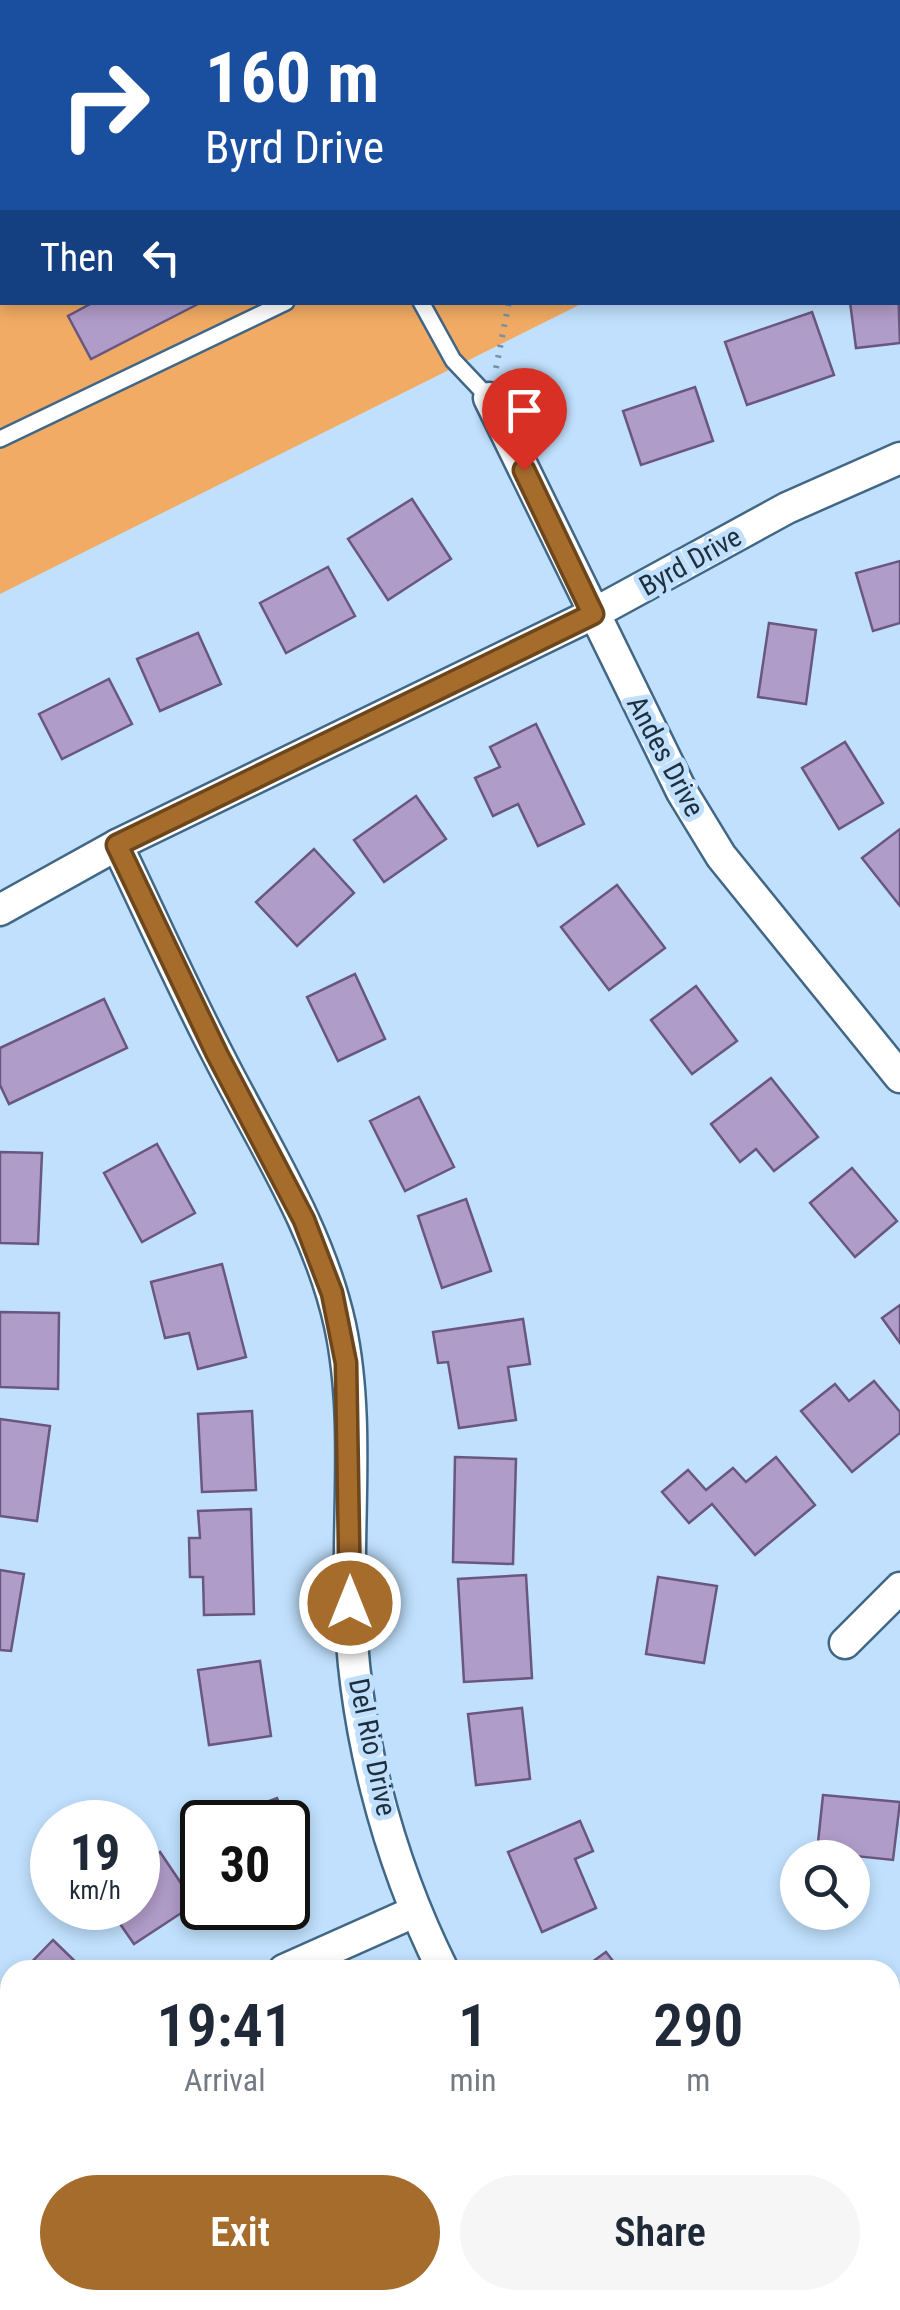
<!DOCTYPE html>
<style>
body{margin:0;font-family:"Roboto Condensed",sans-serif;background:#f6f6f7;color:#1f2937;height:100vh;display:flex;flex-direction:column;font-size:38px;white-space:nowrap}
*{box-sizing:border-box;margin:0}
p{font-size:32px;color:#747a83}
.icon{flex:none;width:55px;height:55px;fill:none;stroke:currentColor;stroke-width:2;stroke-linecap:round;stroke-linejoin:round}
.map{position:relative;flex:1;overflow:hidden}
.drawer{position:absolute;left:0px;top:1960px;width:900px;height:350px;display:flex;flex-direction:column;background:#fff;border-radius:30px 30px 0 0;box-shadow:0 5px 15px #0003}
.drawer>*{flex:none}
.guide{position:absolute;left:0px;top:0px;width:900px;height:305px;box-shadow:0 5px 15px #0003;background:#1a4fa0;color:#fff;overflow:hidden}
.controls{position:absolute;left:780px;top:1840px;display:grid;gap:20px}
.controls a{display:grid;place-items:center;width:90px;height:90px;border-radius:50%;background:#fff;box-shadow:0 5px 15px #0003;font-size:50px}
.speed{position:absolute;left:30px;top:1800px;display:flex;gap:20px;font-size:50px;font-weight:700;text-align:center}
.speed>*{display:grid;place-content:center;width:130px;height:130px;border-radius:50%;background:#fff;box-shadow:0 5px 15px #0003;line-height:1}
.speed small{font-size:25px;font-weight:400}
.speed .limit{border:5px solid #111;border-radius:15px;background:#fff;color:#111}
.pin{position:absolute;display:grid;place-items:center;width:85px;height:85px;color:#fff;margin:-102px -42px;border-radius:50% 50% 50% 0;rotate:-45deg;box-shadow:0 0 10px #0007}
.pin .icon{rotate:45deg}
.me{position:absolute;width:110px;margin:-55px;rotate:0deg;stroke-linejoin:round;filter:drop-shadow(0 0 8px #0008)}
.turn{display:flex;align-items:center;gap:35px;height:210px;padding:0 40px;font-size:45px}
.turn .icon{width:130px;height:130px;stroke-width:2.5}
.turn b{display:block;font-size:70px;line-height:85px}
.then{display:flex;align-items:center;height:95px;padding:0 40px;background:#0003;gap:20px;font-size:38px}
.eta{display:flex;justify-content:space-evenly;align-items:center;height:170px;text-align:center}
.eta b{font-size:60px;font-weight:600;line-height:70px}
.action{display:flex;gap:20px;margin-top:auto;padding:20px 40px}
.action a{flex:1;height:115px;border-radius:60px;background:#a66c2c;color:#fff;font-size:40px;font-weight:600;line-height:115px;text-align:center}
.action a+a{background:#f6f6f7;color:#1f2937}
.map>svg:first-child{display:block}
</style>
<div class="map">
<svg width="900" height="2310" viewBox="0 0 900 2310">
<rect width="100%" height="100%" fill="#c0e0fd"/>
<!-- green -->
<g fill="#f1ab64">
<polygon points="0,0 442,2 2,2 2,302 583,303 0,594"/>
<polygon points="778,0 900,0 900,134 898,2"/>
</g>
<!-- building -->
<g fill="#b09cc8" stroke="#69577f" stroke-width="2.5">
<polygon points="898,286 900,343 856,348 850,302 898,302"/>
<polygon points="94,302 202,302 91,359 68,316"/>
<polygon points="812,312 834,375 747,405 725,342"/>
<polygon points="695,387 713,441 641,465 623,411"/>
<polygon points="412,499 451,559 388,600 348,539"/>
<polygon points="900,561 900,623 873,631 856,573"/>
<polygon points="328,567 355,616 286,653 260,603"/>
<polygon points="769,623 816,630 806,704 758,697"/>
<polygon points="198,633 221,684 160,711 137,659"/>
<polygon points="109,679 132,724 62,759 39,714"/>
<polygon points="536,724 584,824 538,846 518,804 493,816 475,778 500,767 490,747"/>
<polygon points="845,742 883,803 839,829 802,768"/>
<polygon points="416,796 446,839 384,882 354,840"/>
<polygon points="900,829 900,906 862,858"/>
<polygon points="314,849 354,893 297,946 256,902"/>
<polygon points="617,885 665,948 609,990 561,927"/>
<polygon points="355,974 385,1039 338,1061 307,997"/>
<polygon points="696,986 737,1041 692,1074 651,1020"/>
<polygon points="104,999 127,1048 9,1104 0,1085 0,1048"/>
<polygon points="771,1078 818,1137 774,1171 756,1149 740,1162 711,1124"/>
<polygon points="419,1097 454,1167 405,1191 370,1121"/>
<polygon points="157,1144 195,1213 142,1242 104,1173"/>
<polygon points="0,1152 42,1153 38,1244 0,1243"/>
<polygon points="852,1168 897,1221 855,1257 810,1203"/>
<polygon points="466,1199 491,1271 442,1288 418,1216"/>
<polygon points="222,1264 246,1357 198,1369 189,1333 165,1338 151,1282"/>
<polygon points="900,1305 900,1343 882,1318"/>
<polygon points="0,1312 59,1313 58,1389 0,1387"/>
<polygon points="523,1319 530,1364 508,1367 516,1420 459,1428 448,1362 438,1363 433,1332"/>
<polygon points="874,1381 900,1412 900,1433 852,1472 801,1411 835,1384 849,1401"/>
<polygon points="252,1411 256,1490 202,1492 198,1414"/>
<polygon points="0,1419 50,1426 37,1521 0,1516"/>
<polygon points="455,1457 516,1459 513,1564 453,1562"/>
<polygon points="776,1457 815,1505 755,1555 712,1504 689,1523 662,1492 688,1470 706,1490 733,1468 746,1482"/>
<polygon points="251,1509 254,1614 204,1615 203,1577 190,1577 189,1538 200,1538 198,1511"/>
<polygon points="0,1570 24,1574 11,1651 0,1650"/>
<polygon points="526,1575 532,1678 464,1682 458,1579"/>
<polygon points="658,1577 717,1586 704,1663 646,1654"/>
<polygon points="260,1661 271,1736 209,1745 198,1670"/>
<polygon points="522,1708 530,1779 476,1785 468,1714"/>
<polygon points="823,1795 900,1802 893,1860 817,1852"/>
<polygon points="277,1798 287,1822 213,1822"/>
<polygon points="580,1821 593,1851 575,1859 596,1908 542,1932 508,1852"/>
<polygon points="288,1824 299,1854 288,1859"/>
<polygon points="160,1852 195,1904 134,1944 109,1908 138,1908 138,1867"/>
<polygon points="53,1940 84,1970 24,1970"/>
<polygon points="606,1952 620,1970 581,1970"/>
<polygon points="890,2222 900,2228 900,2299 890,2293"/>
<polygon points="496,2300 569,2300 573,2305 568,2310 505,2310"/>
</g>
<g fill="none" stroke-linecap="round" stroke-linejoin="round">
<!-- service casing -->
<g stroke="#416786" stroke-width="20">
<g id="service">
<polyline points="421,302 453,360 489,398"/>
<polyline points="0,439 286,302"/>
</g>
</g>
<!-- minor casing -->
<g stroke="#416786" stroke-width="35">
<g id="minor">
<polyline points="489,398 682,792 721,856 900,1077"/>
<path d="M117,845C151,916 183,988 219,1057C263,1144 319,1229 340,1325C359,1413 348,1509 350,1598C352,1724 387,1858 443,1970"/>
<polyline points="0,910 117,845 593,614 787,508 900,458"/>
<polyline points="845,1643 900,1588"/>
<polyline points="284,1970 414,1912"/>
<polyline points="0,2258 10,2244"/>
<polyline points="717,2300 730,2310"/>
</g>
</g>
<!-- path -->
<g stroke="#7891a7" stroke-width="6" stroke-dasharray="2.5 8" stroke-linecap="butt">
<polyline points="263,0 270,2"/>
<polyline points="898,56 900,54"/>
<polyline points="496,368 509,302"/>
</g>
<!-- service -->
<use href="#service" stroke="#fff" stroke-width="15"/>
<!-- minor -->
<use href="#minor" stroke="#fff" stroke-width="30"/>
</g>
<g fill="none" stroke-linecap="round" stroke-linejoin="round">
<!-- route casing -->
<g stroke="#6c461d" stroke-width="25">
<polyline id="route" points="350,1603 346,1363 332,1293 304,1220 217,1054 117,845 593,614 524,470"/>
</g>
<!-- route -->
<use href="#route" stroke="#a66c2c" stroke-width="18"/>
</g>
<g text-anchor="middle" stroke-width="10" stroke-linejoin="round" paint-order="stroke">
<!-- street labels -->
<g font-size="28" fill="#1e2e3c" stroke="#c0e0fd">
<text transform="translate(690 561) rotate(-29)" y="10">Byrd Drive</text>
<text transform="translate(666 756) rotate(62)" y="10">Andes Drive</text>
<text transform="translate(373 1747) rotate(78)" y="10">Del Rio Drive</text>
</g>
</g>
</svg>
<div class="controls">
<a><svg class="icon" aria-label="search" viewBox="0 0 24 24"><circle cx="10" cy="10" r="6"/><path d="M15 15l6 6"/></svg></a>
</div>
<div class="speed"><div>19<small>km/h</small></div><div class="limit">30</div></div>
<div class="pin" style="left:524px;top:470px;background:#d93025"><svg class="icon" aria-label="arrive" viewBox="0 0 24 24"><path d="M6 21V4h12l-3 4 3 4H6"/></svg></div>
<svg class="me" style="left:350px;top:1603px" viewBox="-20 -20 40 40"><circle r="17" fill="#a66c2c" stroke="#fff" stroke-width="3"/><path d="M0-11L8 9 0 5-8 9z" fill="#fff"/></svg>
<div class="guide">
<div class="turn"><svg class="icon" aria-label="right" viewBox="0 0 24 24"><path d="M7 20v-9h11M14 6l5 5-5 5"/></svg><div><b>160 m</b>Byrd Drive</div></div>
<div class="then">Then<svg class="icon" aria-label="left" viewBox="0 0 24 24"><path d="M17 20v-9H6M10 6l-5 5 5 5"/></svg></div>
</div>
<section class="drawer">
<div class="eta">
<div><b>19:41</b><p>Arrival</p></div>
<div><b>1</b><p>min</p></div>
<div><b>290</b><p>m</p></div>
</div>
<div class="action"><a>Exit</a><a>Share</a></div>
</section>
</div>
